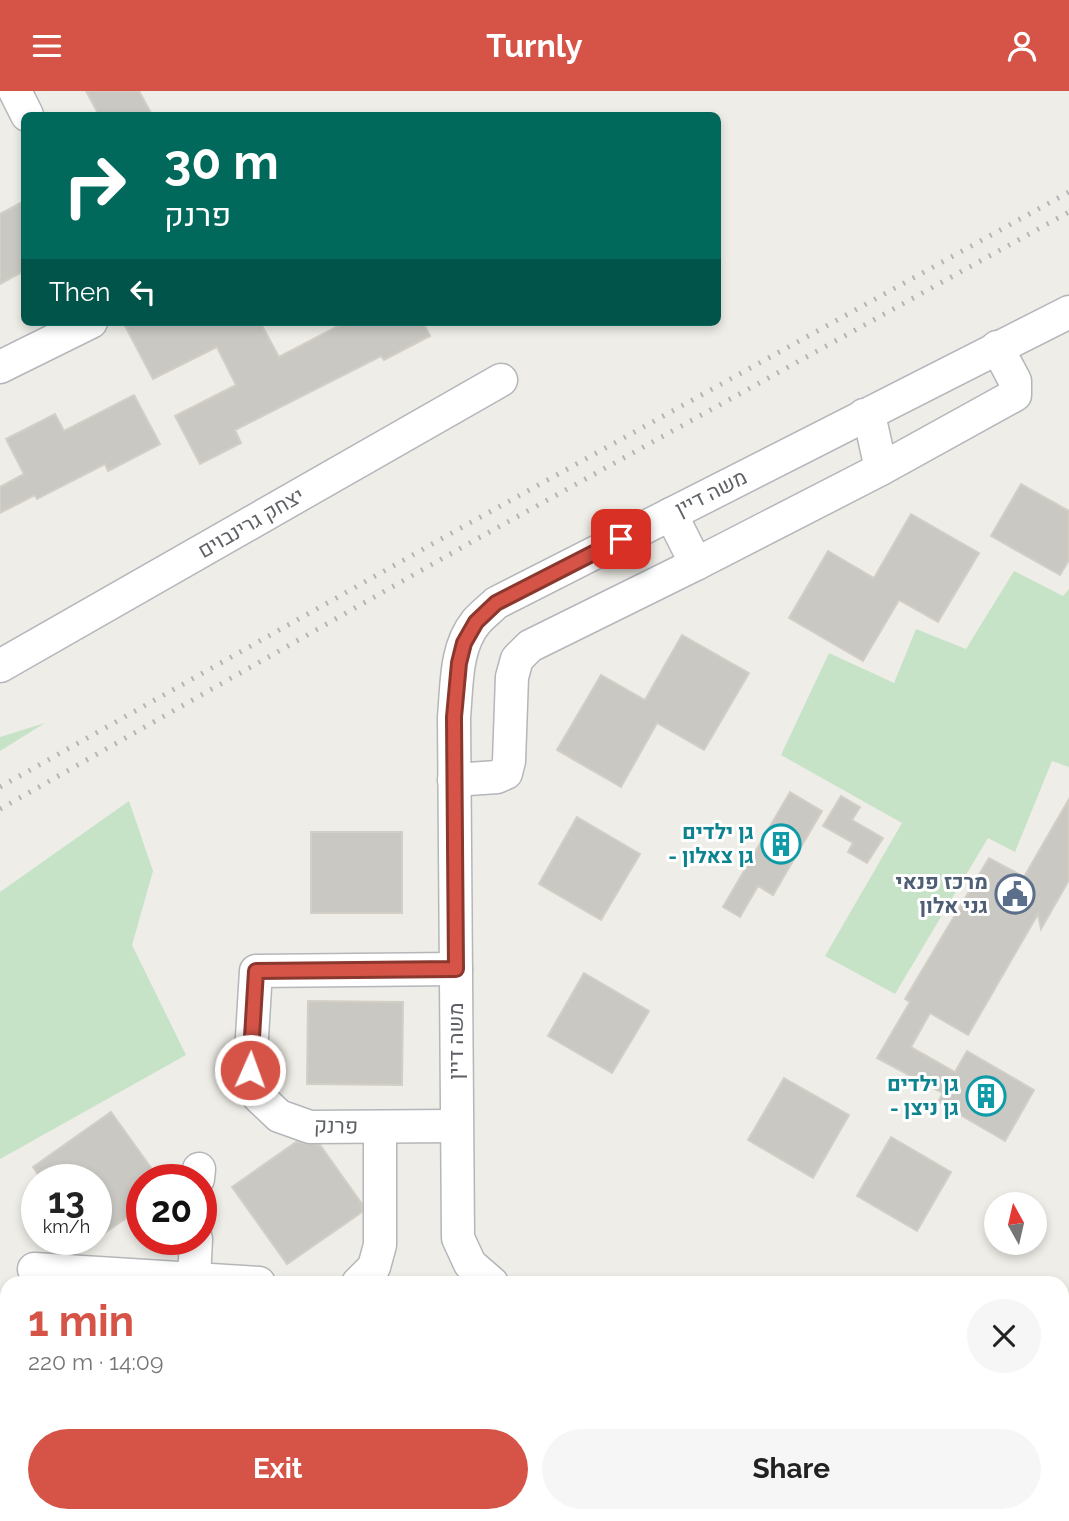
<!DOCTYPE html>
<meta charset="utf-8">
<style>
body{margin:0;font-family:Raleway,Heebo,sans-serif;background:#f6f6f6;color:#222;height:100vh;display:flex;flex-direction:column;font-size:26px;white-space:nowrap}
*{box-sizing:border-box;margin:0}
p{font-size:23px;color:#767676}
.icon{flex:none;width:38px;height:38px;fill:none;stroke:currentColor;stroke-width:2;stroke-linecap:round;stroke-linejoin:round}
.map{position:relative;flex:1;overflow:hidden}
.sheet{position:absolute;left:0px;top:1185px;width:1069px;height:247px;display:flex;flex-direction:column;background:#fff;border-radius:21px 21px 0 0;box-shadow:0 4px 10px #0003}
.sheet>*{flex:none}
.top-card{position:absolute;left:21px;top:21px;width:700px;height:214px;border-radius:10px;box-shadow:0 4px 10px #0003;background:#00695c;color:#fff;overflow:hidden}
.needle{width:46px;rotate:352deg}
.tools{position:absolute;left:984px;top:1101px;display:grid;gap:14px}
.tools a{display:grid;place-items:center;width:63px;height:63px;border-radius:50%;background:#fff;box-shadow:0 4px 10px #0003;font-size:35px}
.speed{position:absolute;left:21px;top:1073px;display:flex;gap:14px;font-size:35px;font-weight:700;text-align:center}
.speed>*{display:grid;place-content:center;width:91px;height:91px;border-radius:50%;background:#fff;box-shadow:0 4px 10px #0003;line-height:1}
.speed small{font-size:18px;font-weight:400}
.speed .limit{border:10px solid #d22;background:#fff;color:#111}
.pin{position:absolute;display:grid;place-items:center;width:60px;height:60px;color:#fff;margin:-30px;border-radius:14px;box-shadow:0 4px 10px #0006}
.me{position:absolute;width:77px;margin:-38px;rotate:2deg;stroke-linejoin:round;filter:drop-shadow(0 0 5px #0008)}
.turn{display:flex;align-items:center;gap:24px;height:147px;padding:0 28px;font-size:32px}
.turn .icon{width:91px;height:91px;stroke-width:2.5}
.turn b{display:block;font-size:49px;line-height:60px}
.then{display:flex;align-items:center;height:66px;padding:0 28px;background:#0003;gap:14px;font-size:26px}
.round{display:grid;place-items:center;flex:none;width:74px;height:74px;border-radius:37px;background:#f6f6f6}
.overview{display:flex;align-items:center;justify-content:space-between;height:119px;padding:0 28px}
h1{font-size:42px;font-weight:700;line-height:52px;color:#d55447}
.cta{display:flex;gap:14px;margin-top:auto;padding:14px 28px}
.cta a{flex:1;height:80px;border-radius:42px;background:#d55447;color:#fff;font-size:28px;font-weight:700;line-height:80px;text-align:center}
.cta a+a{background:#f6f6f6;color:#222}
header{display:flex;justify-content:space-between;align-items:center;height:91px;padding:0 28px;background:#d55447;color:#fff;font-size:32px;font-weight:700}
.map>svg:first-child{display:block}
</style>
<header><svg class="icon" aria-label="menu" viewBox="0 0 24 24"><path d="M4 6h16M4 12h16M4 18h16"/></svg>Turnly<svg class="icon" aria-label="person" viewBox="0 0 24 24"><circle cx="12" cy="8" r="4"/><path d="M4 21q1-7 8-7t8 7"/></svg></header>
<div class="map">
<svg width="1069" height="1430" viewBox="0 0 1069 1430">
<rect width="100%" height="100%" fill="#eeede7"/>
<!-- green -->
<g fill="#c7e3c7">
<polygon points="1014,480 1063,505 1069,498 1069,676 1052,670 1015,761 988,747 895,903 825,865 902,732 781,664 829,562 894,592 916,538 966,558"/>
<polygon points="45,632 0,660 0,646"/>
<polygon points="129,710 153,780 132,854 186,964 0,1068 0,801"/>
</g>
<!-- building -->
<g fill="#cac8c3" stroke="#d3cfc6" stroke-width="2">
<polygon points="86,0 139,0 152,24 99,24"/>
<polygon points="24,110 24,180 0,193 0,123"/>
<polygon points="123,231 260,231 279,266 346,231 423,231 430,245 384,269 381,265 235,339 241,352 200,373 175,325 236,294 217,256 153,288"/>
<polygon points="134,304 160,353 108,380 105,373 37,408 35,404 0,422 0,396 24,383 6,348 55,323 64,340"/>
<polygon points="1021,393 1069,420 1069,469 1060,484 991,445"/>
<polygon points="911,423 979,462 938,531 899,509 863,570 789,527 828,460 874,487"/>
<polygon points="682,544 749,582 704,659 657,632 621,696 557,659 601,584 645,609"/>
<polygon points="790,701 822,720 773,804 758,795 740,826 723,816"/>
<polygon points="841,705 860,716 852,729 883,747 867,772 848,761 853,752 823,735"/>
<polygon points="1069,708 1069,789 1041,838 1038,823 968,944 930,922 911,956 955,981 967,960 1034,999 1005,1050 938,1011 943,1002 877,967 910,911 905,908 989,767 1024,786"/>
<polygon points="577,726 640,763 601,829 539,793"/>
<rect x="311" y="741" width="91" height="81"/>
<polygon points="584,882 649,920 612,982 548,945"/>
<polygon points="308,910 403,911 402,994 307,993"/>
<polygon points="784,987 849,1024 813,1087 748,1049"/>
<polygon points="111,1021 159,1088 142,1088 142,1116 96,1148 96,1088 41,1088 33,1076"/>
<polygon points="891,1046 951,1081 917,1140 857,1105"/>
<polygon points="296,1051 320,1054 362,1113 362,1121 287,1173 232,1096"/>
</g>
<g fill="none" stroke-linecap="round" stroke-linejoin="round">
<!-- minor casing -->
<g stroke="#b4b6ba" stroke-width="35">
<g id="minor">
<polyline points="15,0 27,24"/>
<polyline points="0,276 91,231"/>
<polyline points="881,378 1015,304 1015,290 997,256"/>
<polyline points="696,473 881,378 872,337 864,324"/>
<polyline points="0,575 501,289"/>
<polyline points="454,689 497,686 506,682 509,670 512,586 517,568 530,555 696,473 671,423"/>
<polyline points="455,1035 310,1036 279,1025 258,1005 250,979 256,880 456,878"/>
<polyline points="198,1088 199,1078"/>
<polyline points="34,1178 259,1192"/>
<polyline points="194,1188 196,1148"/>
<polyline points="358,1192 374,1176 380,1154 380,1036"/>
<path d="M492,1192L470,1173L458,1147L454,626C457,594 455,557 476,531C482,524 490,518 496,512L1069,221"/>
<polyline points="1062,1266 1069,1267"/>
<polyline points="0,1328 7,1329"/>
<polyline points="851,1424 891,1430"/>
<polyline points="705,1430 706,1424"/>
</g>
</g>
<!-- minor -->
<use href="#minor" stroke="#fff" stroke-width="32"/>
<!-- rail -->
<g stroke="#b4b5b5" stroke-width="5" stroke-dasharray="2 9" stroke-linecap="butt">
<polyline points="0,696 466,434 1069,101"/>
<polyline points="0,718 475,449 1069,121"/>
</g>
</g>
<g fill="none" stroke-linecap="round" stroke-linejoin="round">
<!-- route casing -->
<g stroke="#8a372e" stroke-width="18">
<polyline id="route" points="250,979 256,880 456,878 454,626 459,572 464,552 476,531 496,512 621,448"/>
</g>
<!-- route -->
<use href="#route" stroke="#d55447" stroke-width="12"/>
</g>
<!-- icons -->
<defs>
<g id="building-ring" transform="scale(2.0125)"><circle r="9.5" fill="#fff" stroke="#0f9aa8" stroke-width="1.5"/><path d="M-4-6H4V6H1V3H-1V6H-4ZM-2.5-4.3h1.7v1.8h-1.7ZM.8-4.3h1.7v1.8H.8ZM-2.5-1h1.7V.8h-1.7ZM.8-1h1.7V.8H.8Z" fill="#0f9aa8"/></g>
<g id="civic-ring" transform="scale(2.0125)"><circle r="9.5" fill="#fff" stroke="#5c6f8a" stroke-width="1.5"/><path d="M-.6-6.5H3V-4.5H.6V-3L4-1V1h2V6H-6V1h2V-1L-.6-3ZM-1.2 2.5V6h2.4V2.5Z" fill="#5c6f8a"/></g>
</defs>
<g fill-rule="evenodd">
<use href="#building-ring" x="781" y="753"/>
<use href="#civic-ring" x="1015" y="803"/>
<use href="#building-ring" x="986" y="1005"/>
</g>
<g text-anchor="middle" stroke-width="6" stroke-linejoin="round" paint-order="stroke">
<!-- street labels -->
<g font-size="21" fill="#5e6165" stroke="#fff">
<text transform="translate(711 402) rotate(-27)" y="7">משה דיין</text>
<text transform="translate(251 432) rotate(-30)" y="7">יצחק גרינבוים</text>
<text transform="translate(456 950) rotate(-90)" y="7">משה דיין</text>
<text transform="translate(336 1035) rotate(2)" y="7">פרנק</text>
</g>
<!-- culture labels -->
<g font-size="21" font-weight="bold" fill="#0d838f" stroke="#fff" text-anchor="end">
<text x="754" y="748">גן ילדים<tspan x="754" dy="24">- גן צאלון</tspan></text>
<text x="959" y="1000">גן ילדים<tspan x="959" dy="24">- גן ניצן</tspan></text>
</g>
<!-- service labels -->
<g font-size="21" font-weight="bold" fill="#4e5e75" stroke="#fff" text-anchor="end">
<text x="988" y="798">מרכז פנאי<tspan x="988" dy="24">גני אלון</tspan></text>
</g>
</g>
</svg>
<div class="tools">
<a><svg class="needle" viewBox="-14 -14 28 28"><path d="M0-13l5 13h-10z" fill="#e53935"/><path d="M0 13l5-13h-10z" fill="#767676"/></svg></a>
</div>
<div class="speed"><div>13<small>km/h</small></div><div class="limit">20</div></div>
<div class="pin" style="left:621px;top:448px;background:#d93025"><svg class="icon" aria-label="arrive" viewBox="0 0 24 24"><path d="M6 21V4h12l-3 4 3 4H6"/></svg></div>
<svg class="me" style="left:250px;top:979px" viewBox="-20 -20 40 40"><circle r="17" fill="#d55447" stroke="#fff" stroke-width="3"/><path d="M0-11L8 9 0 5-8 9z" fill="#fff"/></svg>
<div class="top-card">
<div class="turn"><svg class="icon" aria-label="right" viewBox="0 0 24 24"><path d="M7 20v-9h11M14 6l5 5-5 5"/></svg><div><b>30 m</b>פרנק</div></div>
<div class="then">Then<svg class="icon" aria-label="left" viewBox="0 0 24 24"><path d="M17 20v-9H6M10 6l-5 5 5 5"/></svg></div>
</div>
<section class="sheet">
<div class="overview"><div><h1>1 min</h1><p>220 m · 14:09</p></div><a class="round"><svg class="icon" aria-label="close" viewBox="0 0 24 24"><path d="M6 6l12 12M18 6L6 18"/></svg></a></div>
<div class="cta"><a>Exit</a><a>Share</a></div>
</section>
</div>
